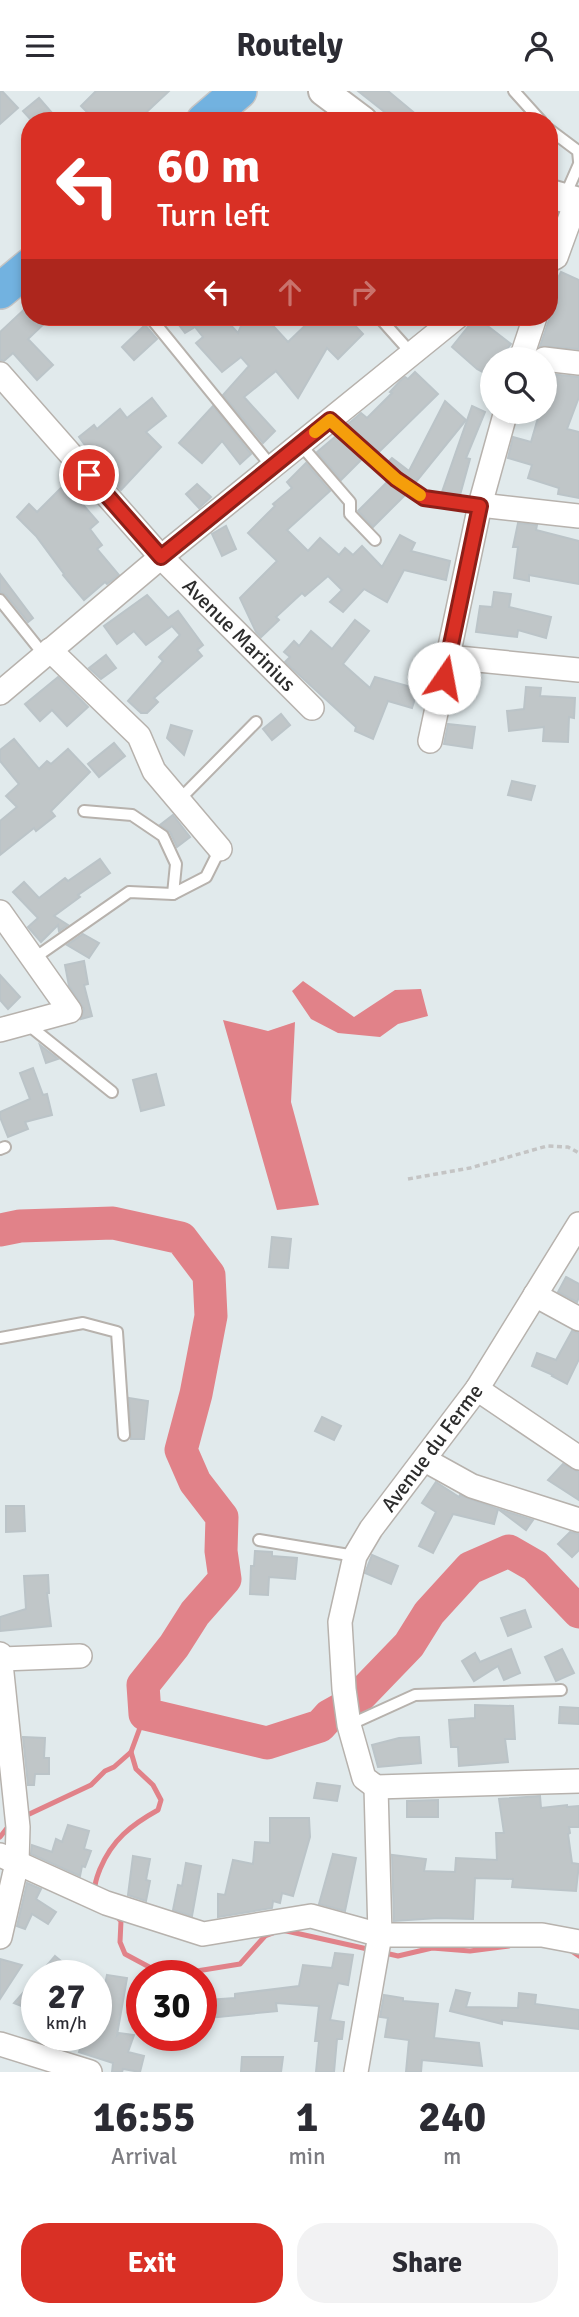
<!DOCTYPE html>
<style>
body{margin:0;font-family:Signika,sans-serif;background:#f2f2f3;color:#2b2b33;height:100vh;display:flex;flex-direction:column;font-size:26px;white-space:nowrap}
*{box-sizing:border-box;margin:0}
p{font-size:23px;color:#7c7c81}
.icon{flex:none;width:38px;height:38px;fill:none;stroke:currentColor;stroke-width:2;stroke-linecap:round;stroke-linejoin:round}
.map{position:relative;height:1981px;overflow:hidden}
.sheet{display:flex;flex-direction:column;background:#fff;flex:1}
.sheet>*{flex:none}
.hud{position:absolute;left:21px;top:21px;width:537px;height:214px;border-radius:28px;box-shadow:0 4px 10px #0003;background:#d93025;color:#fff;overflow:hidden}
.fabs{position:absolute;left:480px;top:256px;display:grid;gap:14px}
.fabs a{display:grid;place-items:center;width:77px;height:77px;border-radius:50%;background:#fff;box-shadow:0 4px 10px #0003;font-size:35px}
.speed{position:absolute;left:21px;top:1869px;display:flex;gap:14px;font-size:35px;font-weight:700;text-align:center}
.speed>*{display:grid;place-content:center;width:91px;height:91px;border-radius:50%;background:#fff;box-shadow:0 4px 10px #0003;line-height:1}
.speed small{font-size:18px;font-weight:400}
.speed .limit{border:10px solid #d22;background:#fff;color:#111}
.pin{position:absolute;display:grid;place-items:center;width:60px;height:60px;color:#fff;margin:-30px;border:4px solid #fff;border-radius:50%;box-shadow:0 2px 7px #0007}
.me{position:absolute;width:77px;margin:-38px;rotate:12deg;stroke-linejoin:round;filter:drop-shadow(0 0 5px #0008)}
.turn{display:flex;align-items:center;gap:24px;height:147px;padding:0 21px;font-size:32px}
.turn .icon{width:91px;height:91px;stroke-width:2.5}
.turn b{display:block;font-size:49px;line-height:60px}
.lanes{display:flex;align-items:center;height:66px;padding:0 21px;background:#0003;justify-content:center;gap:35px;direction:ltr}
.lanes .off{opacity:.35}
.eta{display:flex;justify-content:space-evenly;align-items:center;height:119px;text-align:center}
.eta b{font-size:42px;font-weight:700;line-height:49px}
.cta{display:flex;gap:14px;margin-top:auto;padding:14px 21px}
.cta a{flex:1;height:80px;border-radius:28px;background:#d93025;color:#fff;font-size:28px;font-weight:700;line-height:80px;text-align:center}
.cta a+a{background:#f2f2f3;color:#2b2b33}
header{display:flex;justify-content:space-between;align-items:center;height:91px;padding:0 21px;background:#fff;font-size:32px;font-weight:700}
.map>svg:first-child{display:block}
</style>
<header><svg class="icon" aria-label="menu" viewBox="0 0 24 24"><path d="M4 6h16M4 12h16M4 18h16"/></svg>Routely<svg class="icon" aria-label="person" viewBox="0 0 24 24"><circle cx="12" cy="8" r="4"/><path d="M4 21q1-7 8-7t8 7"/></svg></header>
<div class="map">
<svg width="579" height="1981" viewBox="0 0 579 1981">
<rect width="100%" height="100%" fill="#e1eaec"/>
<!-- water -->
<g fill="#e18289">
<polygon points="303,890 354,926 395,899 421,898 428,925 398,933 380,946 338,942 311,928 292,900"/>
<polygon points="223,929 268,940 295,931 291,1011 319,1114 277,1119"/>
</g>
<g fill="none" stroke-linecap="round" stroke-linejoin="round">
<!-- stream -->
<g stroke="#e18289" stroke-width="5">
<polyline points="23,1726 91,1694 105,1680 114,1676 131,1661"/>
<polyline points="0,1746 11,1732"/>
<path d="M95,1800C94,1792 97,1786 100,1778C112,1749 131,1734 158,1719L161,1709L153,1694L136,1678L131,1661L145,1623"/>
<polyline points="115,1824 121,1830 120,1851 125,1863 166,1885 240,1873 265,1845 273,1842"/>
<polyline points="282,1839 372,1859"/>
<polyline points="567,1857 579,1865"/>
<polyline points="385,1862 398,1865 432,1857 470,1860 509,1855"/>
</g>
<!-- river -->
<polyline stroke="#e18289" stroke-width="33" points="0,1139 20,1135 113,1132 181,1147 209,1184 211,1225 196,1303 181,1359 195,1391 222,1426 221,1460 225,1488 195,1522 174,1555 143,1594 145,1623 267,1652 320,1635 329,1625 354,1611 409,1554 429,1522 470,1477 509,1460 535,1475 579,1521"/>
</g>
<!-- building -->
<g fill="#c0c6c8" stroke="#bbc4c8" stroke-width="2">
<polygon points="0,0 2,0 18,17 0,33"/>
<polygon points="96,0 169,0 137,30 96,30 81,15"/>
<polygon points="358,0 388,0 424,30 396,30"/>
<polygon points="39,7 59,30 32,30 23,20"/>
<polygon points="561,181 579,189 579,258 540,255 550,226 550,202"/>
<polygon points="30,213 30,226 51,226 28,248 53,274 37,289 13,262 4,270 0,269 0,241"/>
<polygon points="173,226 212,226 217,233 224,227 238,242 245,226 265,226 288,251 314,226 347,226 363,243 338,268 327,257 298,307 276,280 244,306 275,340 263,352 223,304 249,275 241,266 222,281 196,252 203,246 195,236 185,242"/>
<polygon points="476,226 511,253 499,268 492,268 492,286 477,278 452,256"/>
<polygon points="145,234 157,248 134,269 122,256"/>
<polygon points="415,281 438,303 378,362 347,334 361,322 367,327 392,302 390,301 400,290 405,286 408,288"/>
<polygon points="550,283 579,286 579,306 567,338 579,341 579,407 558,403 559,397 528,387 532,374 508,367 513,346 531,351 540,320 544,320 544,299"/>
<polygon points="152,307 166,325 146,341 161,356 121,399 100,375 79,346 94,334 97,338 120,318 127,327"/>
<polygon points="445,310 466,329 415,392 388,371 392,367 409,380"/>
<polygon points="213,315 251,363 240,373 222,350 202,372 179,352"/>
<polygon points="472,315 485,321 466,367 470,368 460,404 442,401"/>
<polygon points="336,345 362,368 341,389 317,361"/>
<polygon points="306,372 330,400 287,439 308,460 320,447 339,464 345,457 353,464 362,455 382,476 400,444 415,452 411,460 450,470 446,489 404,479 387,511 364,498 343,521 330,511 342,499 328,485 305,505 302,502 276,526 279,529 261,546 256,541 240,507 277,470 248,442 275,415 273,413 292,397 287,391"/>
<polygon points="387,391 405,404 373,436 358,420"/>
<polygon points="65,393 98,431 90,438 102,454 97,458 119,484 107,493 105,491 84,509 63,484 64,483 36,445 17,426 29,413 37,421"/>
<polygon points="197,393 211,406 199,417 186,403"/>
<polygon points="518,432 537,434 536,439 579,450 579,493 529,484 529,490 514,487 518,456 513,456"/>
<polygon points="226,435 236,458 222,465 212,443"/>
<polygon points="0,483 33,527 28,531 6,504 0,501"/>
<polygon points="494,501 511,503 509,516 551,526 546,547 518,539 517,546 476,541 480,515 492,516"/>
<polygon points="147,504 168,527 178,520 203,554 197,559 202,565 154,607 158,611 147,622 141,622 128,610 163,570 159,566 180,544 172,535 146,554 134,540 117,553 104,535"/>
<polygon points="355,529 369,540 343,573 370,597 375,586 418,598 412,617 388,610 373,648 355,640 356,636 285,571 290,566 284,561 294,550 299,555 311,540 332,558"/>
<polygon points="106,564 116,577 101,588 89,577"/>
<polygon points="58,586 88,616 67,635 52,619 40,630 25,613"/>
<polygon points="526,596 541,597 540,605 575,607 574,627 569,626 568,651 543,650 544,636 509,640 507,620 524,618"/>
<polygon points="281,623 290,634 272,649 263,638"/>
<polygon points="448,633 475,636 472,657 444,653"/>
<polygon points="171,634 192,640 184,664 167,647"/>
<polygon points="14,648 39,678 47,670 51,673 68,658 90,681 51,720 55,725 36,740 34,737 0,764 0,730 17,716 6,705 19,693 0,670 0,659"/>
<polygon points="114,652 125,665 99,686 88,673"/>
<polygon points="512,690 535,695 531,709 508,704"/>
<polygon points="173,724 190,746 177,756 170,741 160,734"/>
<polygon points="100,768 110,782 78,804 80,806 54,825 68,834 59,840 58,834 41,851 28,836 38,827 13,801 24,791 39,807 65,787 68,790"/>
<polygon points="83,843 99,852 89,867 67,854"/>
<polygon points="84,870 88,893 84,894 92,925 81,928 84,918 69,895 65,874"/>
<polygon points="0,884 20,906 8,918 0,909"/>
<polygon points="40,954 58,968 46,972"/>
<polygon points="33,977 43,1004 47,1003 52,1024 25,1031 28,1038 8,1046 0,1026 0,1021 30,1008 20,982"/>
<polygon points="156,983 164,1014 141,1020 133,989"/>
<polygon points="272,1146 291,1148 288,1177 269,1176"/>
<polygon points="566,1186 579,1193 579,1206 577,1211 558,1201"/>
<polygon points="572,1240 579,1242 579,1268 567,1293 552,1285 553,1284 532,1275 537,1262 556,1269"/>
<polygon points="129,1307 148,1310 144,1348 131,1348"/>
<polygon points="322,1326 341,1335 334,1349 315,1340"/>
<polygon points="563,1373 579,1381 579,1409 548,1389"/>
<polygon points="436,1391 459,1406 460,1404 498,1418 494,1433 453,1423 433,1462 419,1455 436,1421 422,1412"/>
<polygon points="6,1415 24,1415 25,1440 6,1441"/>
<polygon points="498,1418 533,1429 526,1439"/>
<polygon points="570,1441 579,1443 579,1459 572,1466 558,1453"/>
<polygon points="255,1460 272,1461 272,1465 297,1467 295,1488 269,1486 268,1504 250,1503 251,1475 254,1475"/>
<polygon points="372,1464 398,1475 391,1493 365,1482"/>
<polygon points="48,1484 49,1502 47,1502 51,1535 0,1540 0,1526 26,1518 24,1485"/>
<polygon points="525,1519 531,1536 508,1545 501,1527"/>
<polygon points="511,1558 520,1582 504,1589 498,1575 474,1590 462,1570 475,1562 480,1571"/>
<polygon points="562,1558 574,1582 556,1590 545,1566"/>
<polygon points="475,1614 513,1615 515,1648 505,1648 508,1671 459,1675 458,1656 451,1656 449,1629 475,1627"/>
<polygon points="560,1616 579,1617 579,1633 559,1632"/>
<polygon points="23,1646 45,1647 44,1667 49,1667 49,1683 35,1683 34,1694 28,1694"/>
<polygon points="419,1646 421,1672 378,1676 372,1654 399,1647"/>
<polygon points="317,1692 340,1695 337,1710 314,1707"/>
<polygon points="540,1705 541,1717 567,1714 567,1716 579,1715 579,1736 569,1736 570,1742 568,1743 572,1772 579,1773 576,1800 512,1796 513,1788 475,1787 473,1828 438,1827 394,1830 392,1764 426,1768 424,1780 455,1781 456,1767 497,1769 496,1742 504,1742 499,1708"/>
<polygon points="438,1709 438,1726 407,1726 407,1710"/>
<polygon points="270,1727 309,1727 310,1746 293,1805 282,1802 280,1812 273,1810 272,1817 218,1826 218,1803 225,1804 233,1769 253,1773 255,1751 270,1752"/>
<polygon points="68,1734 89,1740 84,1758 91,1760 85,1776 82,1775 80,1785 31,1763 32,1754 52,1761 56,1748 62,1751"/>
<polygon points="333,1763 356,1767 345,1820 319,1813"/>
<polygon points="133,1765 150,1768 146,1789 150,1790 146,1810 128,1804"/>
<polygon points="186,1772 201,1775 192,1825 173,1819 178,1794 182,1795"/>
<polygon points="27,1792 41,1798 36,1808 56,1821 48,1833 32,1823 25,1838 17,1835"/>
<polygon points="335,1862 353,1864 348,1894 338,1892 330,1929 344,1931 342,1948 337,1948 334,1981 316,1981 319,1950 315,1950 319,1915 276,1912 277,1920 209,1927 208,1909 235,1907 235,1903 299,1895 303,1874 332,1877"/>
<polygon points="55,1865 68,1876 61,1885 38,1885"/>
<polygon points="0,1868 22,1874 0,1908"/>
<polygon points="107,1884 127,1887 117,1944 119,1942 134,1944 128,1961 144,1965 140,1981 123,1978 122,1981 112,1981 113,1972 79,1961 84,1944 100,1944 96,1942 96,1921 99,1922"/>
<polygon points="37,1886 37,1921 14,1912"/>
<polygon points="456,1899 470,1902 466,1916 518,1917 519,1902 536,1904 535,1913 579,1919 579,1938 502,1929 502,1933 450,1920"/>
<polygon points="384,1904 403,1907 403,1910 438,1913 434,1947 479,1952 482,1975 422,1969 421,1981 406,1981 409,1949 385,1946 388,1927 380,1926"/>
<polygon points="242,1966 283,1966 281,1981 241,1981"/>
</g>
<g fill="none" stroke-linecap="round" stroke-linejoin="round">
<!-- service casing -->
<g stroke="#b7b2ad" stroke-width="14">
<g id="service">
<polyline points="514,0 541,30"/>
<polyline points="550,39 578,60 579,70"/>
<polyline points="565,105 579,73"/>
<polyline points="150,226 272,376"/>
<polyline points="379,226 412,263"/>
<polyline points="330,329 396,389 424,407 480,414"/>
<polyline points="300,353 350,411 350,423 375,449"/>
<polyline points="0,509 44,564"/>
<polyline points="178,710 256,631"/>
<polyline points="84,720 132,724 163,745 176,773 173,803"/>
<polyline points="33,868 129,801 173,803 206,786 220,758"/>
<polyline points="26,932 112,1001"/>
<polyline points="0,1058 5,1056"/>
<polyline points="0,1247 83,1232 117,1241 124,1344"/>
<polyline points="259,1449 355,1465"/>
<polyline points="349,1634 415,1604 561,1599"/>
</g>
</g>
<!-- minor casing -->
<g stroke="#b7b2ad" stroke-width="26">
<g id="minor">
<polyline points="550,169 556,166 576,111"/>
<polyline points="521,268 535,226"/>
<polyline points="544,268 579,272"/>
<polyline points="0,283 161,466 312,617"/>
<polyline points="480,414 579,425"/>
<polyline points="50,559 139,645 154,680 220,758"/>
<polyline points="448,566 579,579"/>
<polyline points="0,602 161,466 457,226"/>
<polyline points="430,650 480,414 506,320"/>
<polyline points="0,821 70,920 0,939"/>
<polyline points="579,1133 477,1298 371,1438 355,1465 340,1531 344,1598 349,1634 364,1687 376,1696 579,1690"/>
<polyline points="535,1204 579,1228"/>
<polyline points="477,1298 579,1367"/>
<polyline points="425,1369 472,1395 579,1429"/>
<polyline points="0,1563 18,1736 17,1772 0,1846"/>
<polyline points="2,1568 80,1565"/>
<polyline points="0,1764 106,1812 203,1843 311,1825 380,1844 542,1844 579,1851"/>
<polyline points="0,1953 90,1981"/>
<polyline points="356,1981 380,1844 376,1696"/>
</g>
</g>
<!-- tertiary casing -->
<g stroke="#b7b2ad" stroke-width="32">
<g id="tertiary">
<polyline points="323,0 363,30"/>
<polyline points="550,103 579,111"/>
</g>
</g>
<!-- primary casing -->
<g stroke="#c4c4c4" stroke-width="38">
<g id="primary">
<polyline points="204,30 239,0"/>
<polyline points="0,200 30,175"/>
</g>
</g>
<!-- path -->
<polyline stroke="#c4c4c4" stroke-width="3.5" stroke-dasharray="5 3.5" stroke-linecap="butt" points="408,1088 470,1077 547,1055 568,1056 579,1062"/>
<!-- service -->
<use href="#service" stroke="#fff" stroke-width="10"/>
<!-- minor -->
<use href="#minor" stroke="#fff" stroke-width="23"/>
<!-- tertiary -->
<use href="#tertiary" stroke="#fff" stroke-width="28"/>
<!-- primary -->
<use href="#primary" stroke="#72b2e0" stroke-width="35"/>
</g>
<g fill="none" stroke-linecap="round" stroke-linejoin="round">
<!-- route casing -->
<g stroke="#8d1f18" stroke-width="18">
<polyline id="route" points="89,384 161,466 330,329 396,388 424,407 480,415 444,587"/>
</g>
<!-- route -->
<use href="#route" stroke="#d93025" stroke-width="12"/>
<!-- slow -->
<polyline stroke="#f59e0b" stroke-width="12" points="315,341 330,329 396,388 420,404"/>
</g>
<g text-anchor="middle" stroke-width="5" stroke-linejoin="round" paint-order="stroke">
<!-- street labels -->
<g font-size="21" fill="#2d2d2d" stroke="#fff">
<text transform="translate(239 544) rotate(45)" y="7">Avenue Marinius</text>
<text transform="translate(432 1357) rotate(-53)" y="7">Avenue du Ferme</text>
</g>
</g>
</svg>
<div class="fabs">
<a><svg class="icon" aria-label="search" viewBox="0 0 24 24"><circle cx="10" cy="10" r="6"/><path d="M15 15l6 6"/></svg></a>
</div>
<div class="speed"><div>27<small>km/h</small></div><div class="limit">30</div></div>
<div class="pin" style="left:89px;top:384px;background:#d93025"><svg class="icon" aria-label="arrive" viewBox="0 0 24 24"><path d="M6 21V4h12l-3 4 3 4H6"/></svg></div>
<svg class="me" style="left:444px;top:587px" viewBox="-20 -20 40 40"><circle r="19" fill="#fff"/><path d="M0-13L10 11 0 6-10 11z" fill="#d93025"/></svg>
<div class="hud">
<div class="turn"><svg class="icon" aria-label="left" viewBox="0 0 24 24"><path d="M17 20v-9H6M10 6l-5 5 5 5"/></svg><div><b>60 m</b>Turn left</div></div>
<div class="lanes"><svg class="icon" aria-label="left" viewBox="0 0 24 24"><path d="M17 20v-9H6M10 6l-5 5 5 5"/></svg><svg class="icon off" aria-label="ahead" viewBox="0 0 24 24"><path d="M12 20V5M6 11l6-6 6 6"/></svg><svg class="icon off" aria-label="right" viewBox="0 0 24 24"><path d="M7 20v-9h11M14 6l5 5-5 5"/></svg></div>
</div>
</div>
<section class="sheet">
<div class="eta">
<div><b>16:55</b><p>Arrival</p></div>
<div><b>1</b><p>min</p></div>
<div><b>240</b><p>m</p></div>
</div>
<div class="cta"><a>Exit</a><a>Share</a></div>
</section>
